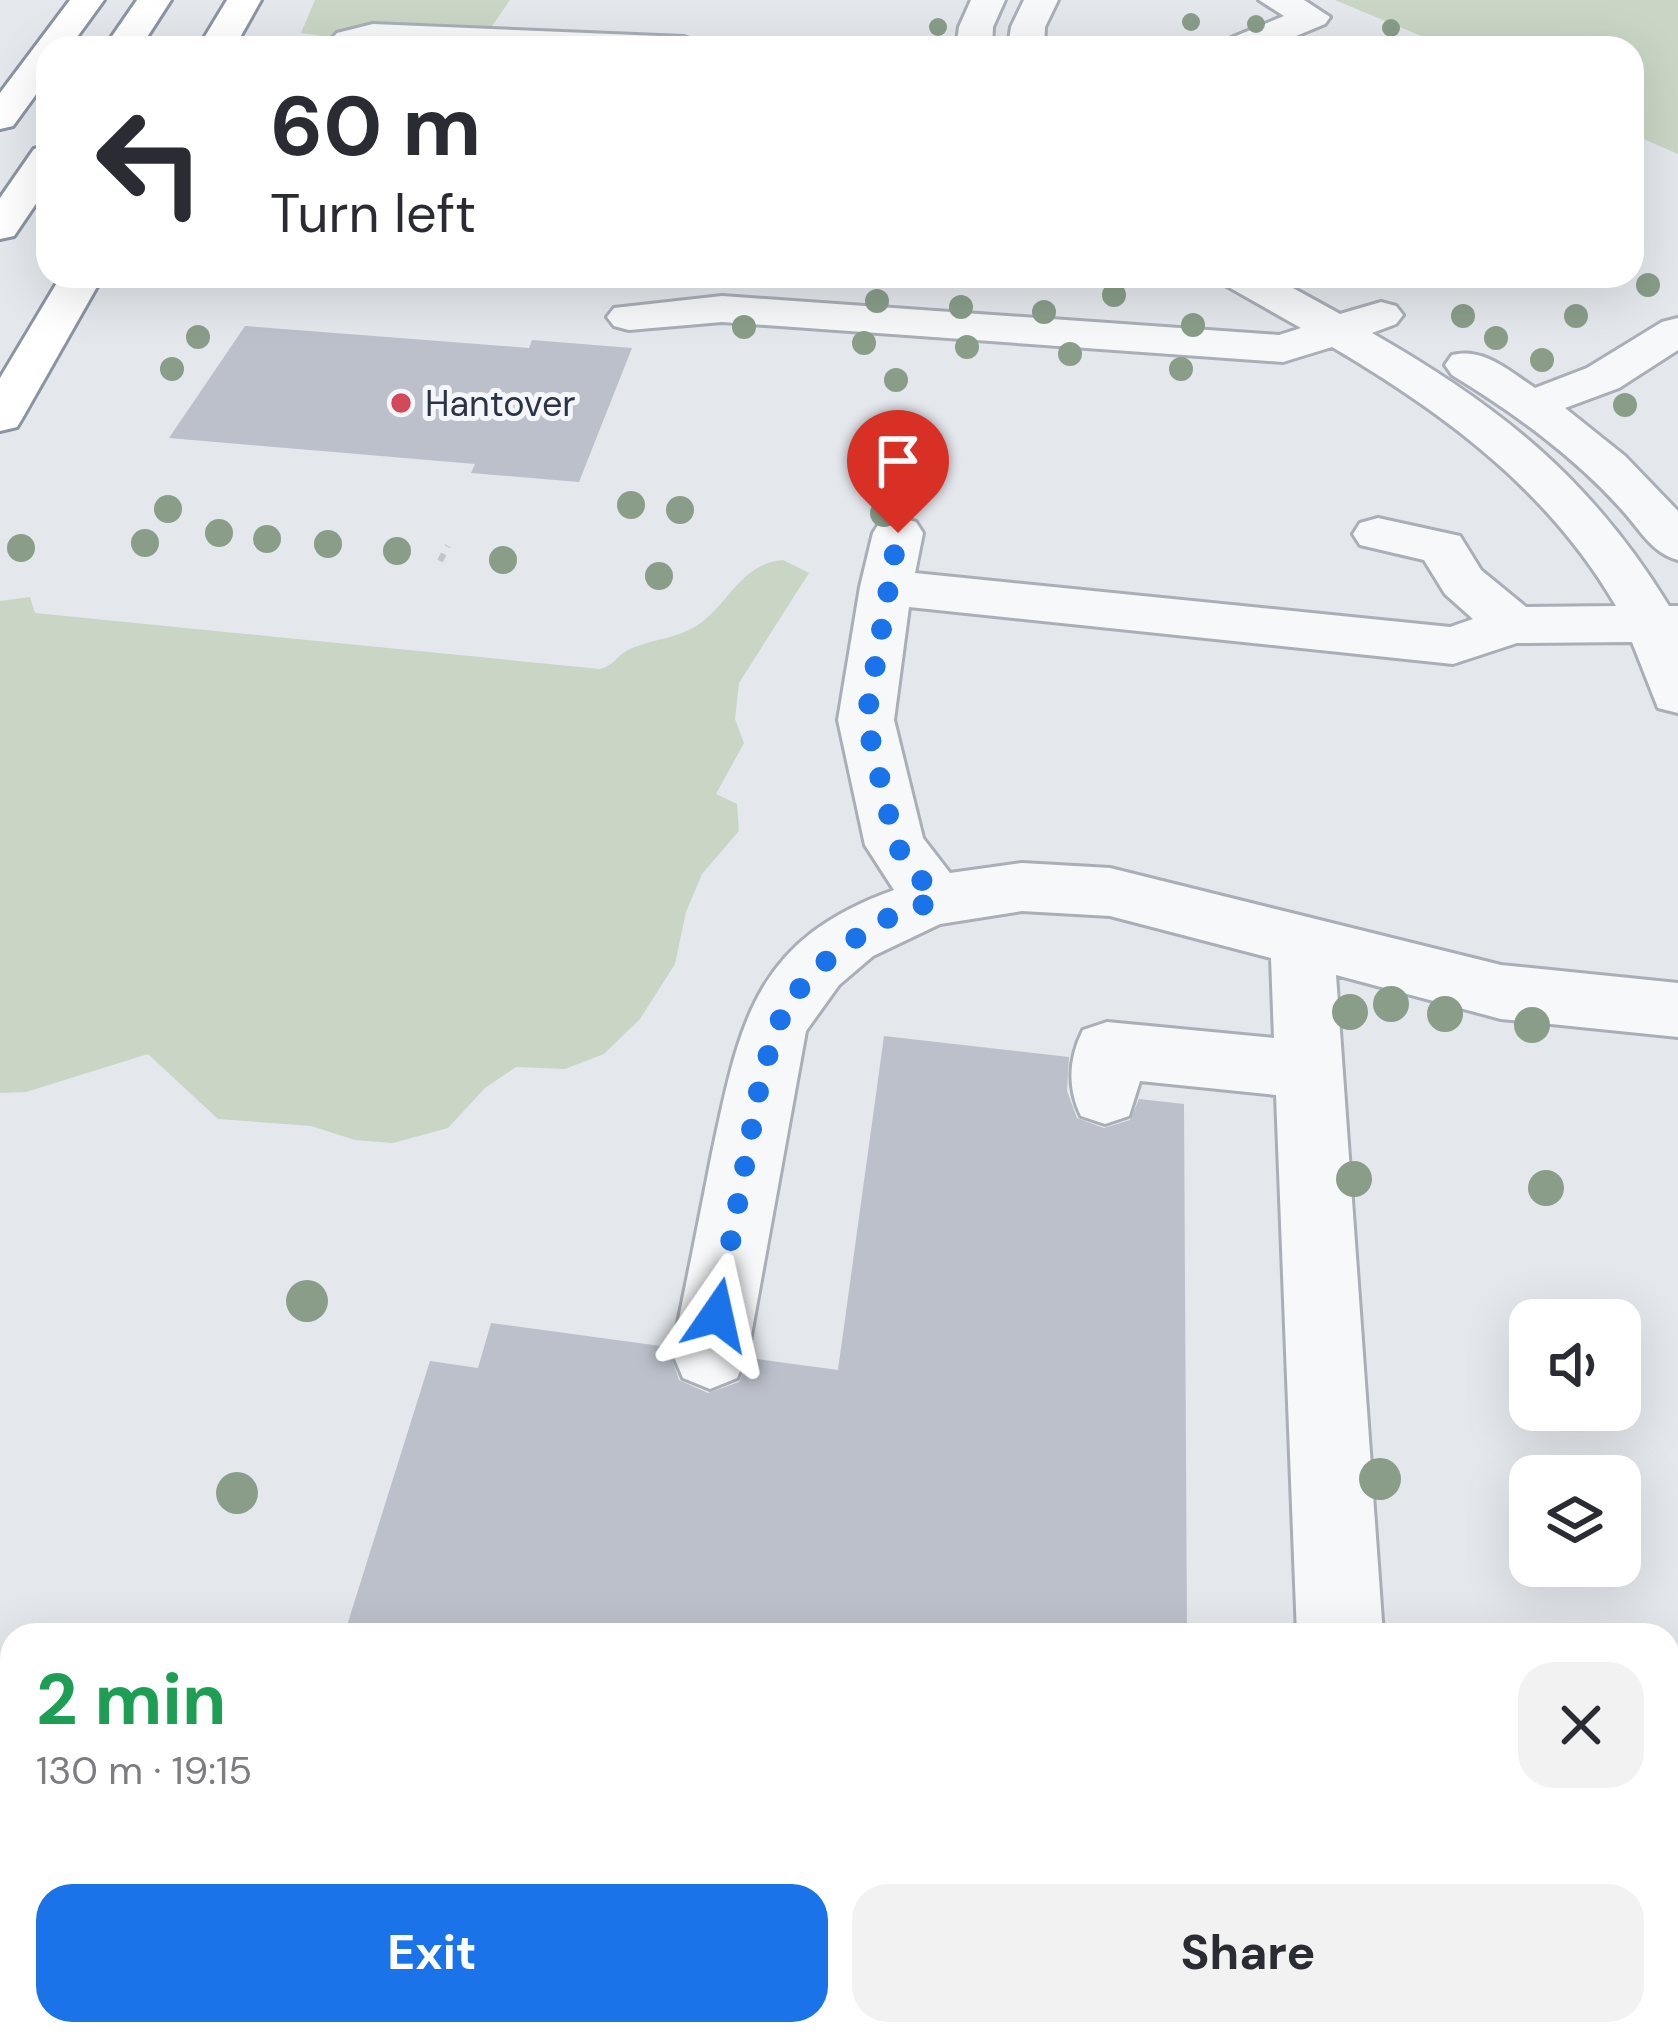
<!DOCTYPE html>
<meta charset="utf-8">
<style>
body{margin:0;font-family:"DM Sans",sans-serif;background:#f2f2f3;color:#2b2b33;height:100vh;display:flex;flex-direction:column;font-size:45px;white-space:nowrap}
*{box-sizing:border-box;margin:0}
p{font-size:39px;color:#7c7c81}
.icon{flex:none;width:66px;height:66px;fill:none;stroke:currentColor;stroke-width:2;stroke-linecap:round;stroke-linejoin:round}
.map{position:relative;flex:1;overflow:hidden}
.drawer{position:absolute;left:0px;top:1623px;width:1680px;height:423px;display:flex;flex-direction:column;background:#fff;border-radius:36px 36px 0 0;box-shadow:0 12px 48px #0002}
.drawer>*{flex:none}
.banner{position:absolute;left:36px;top:36px;width:1608px;height:252px;border-radius:36px;box-shadow:0 12px 48px #0002;background:#fff;color:#2b2b33;overflow:hidden}
.fabs{position:absolute;left:1509px;top:1299px;display:grid;gap:24px}
.fabs a{display:grid;place-items:center;width:132px;height:132px;border-radius:24px;background:#fff;box-shadow:0 12px 48px #0002;font-size:60px}
.pin{position:absolute;display:grid;place-items:center;width:102px;height:102px;color:#fff;margin:-123px -51px;border-radius:50% 50% 50% 0;rotate:-45deg;box-shadow:0 0 12px #0007}
.pin .icon{rotate:45deg}
.me{position:absolute;width:132px;margin:-66px;rotate:11deg;stroke-linejoin:round;filter:drop-shadow(0 0 9px #0008)}
.turn{display:flex;align-items:center;gap:42px;height:252px;padding:0 36px;font-size:54px}
.turn .icon{width:156px;height:156px;stroke-width:2.5}
.turn b{display:block;font-size:84px;line-height:102px}
.round{display:grid;place-items:center;flex:none;width:126px;height:126px;border-radius:36px;background:#f2f2f3}
.overview{display:flex;align-items:center;justify-content:space-between;height:204px;padding:0 36px}
h1{font-size:72px;font-weight:700;line-height:90px;color:#1e9e55}
.action{display:flex;gap:24px;margin-top:auto;padding:24px 36px}
.action a{flex:1;height:138px;border-radius:36px;background:#1a73e8;color:#fff;font-size:48px;font-weight:700;line-height:138px;text-align:center}
.action a+a{background:#f2f2f3;color:#2b2b33}
.map>svg:first-child{display:block}
</style>
<div class="map">
<svg width="1678" height="2044" viewBox="0 0 1678 2044">
<rect width="100%" height="100%" fill="#e4e7ec"/>
<!-- green -->
<g fill="#c9d6c5">
<polygon points="315,0 510,0 490,29 361,25 328,37 301,33"/>
<polygon points="1335,0 1678,0 1678,154 1632,134 1632,48 1450,48"/>
<path d="M783,560L809,573L739,683L735,719L744,743L716,794L737,804L739,831L702,874L686,912L675,964L640,1019L604,1054L565,1069L516,1067L485,1088L448,1128L393,1143L355,1140L311,1126L218,1119L148,1054L26,1092L0,1093V601L30,597L35,613L600,669C615,665 618,654 630,649C655,638 680,639 702,622C732,598 742,564 783,560Z"/>
</g>
<!-- building -->
<g fill="#bbc0ca">
<polygon points="245,326 529,348 532,340 632,348 579,482 471,473 475,464 169,438"/>
<polygon points="884,1036 1069,1057 1067,1091 1077,1118 1104,1128 1130,1120 1139,1099 1184,1104 1187,1635 344,1635 430,1361 478,1368 491,1323 668,1347 679,1380 708,1393 739,1382 750,1358 838,1370"/>
</g>
<g fill="none" stroke-linecap="round" stroke-linejoin="round">
<!-- minor casing -->
<g stroke="#a9aeb7" stroke-width="6">
<g id="minor">
<polygon points="971,0 1005,0 993,27 992,48 956,48 959,27"/>
<polygon points="1024,0 1058,0 1045,27 1044,48 1008,48 1011,27"/>
<polygon points="1259,0 1304,0 1330,17 1325,24 1267,48 1218,48 1224,41 1284,16"/>
<polygon points="373,24 684,37 696,41 702,48 324,48 337,33"/>
<path d="M1219,276H1271L1340,314L1381,302L1396,306L1403,315L1396,324L1372,333C1500,406 1591,479 1669,606H1678V713L1658,708L1632,642L1517,643L1453,664L909,607L894,720L923,838L950,873L1022,863L1110,868L1501,965L1678,983V1037L1501,1019L1336,975L1383,1635H1297L1276,1095L1140,1081L1129,1116L1105,1124L1081,1116C1067,1087 1069,1058 1083,1030L1107,1022L1274,1038L1271,958L1110,916L1022,911L940,924L873,956L839,985L806,1031L748,1352L737,1378L710,1389L683,1378L672,1352C686,1286 699,1219 712,1153C740,1022 754,940 894,890L865,845L838,720L860,587L873,533L880,522L898,517L916,522L923,533L915,573L1450,627L1473,619L1445,594L1424,560L1360,545L1353,534L1360,523L1378,518L1460,536L1481,570L1526,607L1616,606C1549,491 1446,414 1332,347L1283,362L722,322L629,330L614,326L607,317L614,308L722,296L1279,335L1301,328L1225,285Z"/>
<path d="M1678,318V350L1619,388L1565,408L1625,456L1678,511V560C1652,553 1641,531 1623,511C1574,456 1514,413 1452,375L1445,365L1452,355C1484,347 1509,371 1535,388L1587,368L1662,322Z"/>
<polygon points="1668,1956 1678,1958 1678,2044 1645,2044 1631,2034 1668,2034"/>
<polygon points="1311,2034 1409,2034 1410,2044 1312,2044"/>
</g>
</g>
<!-- highway casing -->
<g stroke="#8b94a3" stroke-width="6">
<g id="highway">
<polygon points="70,0 104,0 69,48 48,48 48,78 13,126 0,129 0,93"/>
<polygon points="137,0 171,0 140,48 104,48"/>
<polygon points="227,0 261,0 234,48 198,48"/>
<polygon points="48,145 48,186 14,236 0,239 0,198 34,149"/>
<polygon points="61,276 103,276 23,417 17,427 0,431 0,378"/>
</g>
</g>
<!-- path -->
<polyline stroke="#c2c5cb" stroke-width="6" stroke-dasharray="8 8" stroke-linecap="butt" points="440,561 448,546"/>
<!-- minor -->
<use href="#minor" fill="#f7f8fa" fill-rule="evenodd"/>
<!-- highway -->
<use href="#highway" fill="#fff" fill-rule="evenodd"/>
</g>
<!-- trees -->
<g fill="#899d89">
<circle cx="1191" cy="22" r="9"/>
<circle cx="1256" cy="24" r="9"/>
<circle cx="938" cy="27" r="9"/>
<circle cx="1391" cy="28" r="9"/>
<circle cx="1648" cy="285" r="12"/>
<circle cx="1114" cy="295" r="12"/>
<circle cx="877" cy="301" r="12"/>
<circle cx="961" cy="307" r="12"/>
<circle cx="1044" cy="312" r="12"/>
<circle cx="1463" cy="316" r="12"/>
<circle cx="1576" cy="316" r="12"/>
<circle cx="1193" cy="325" r="12"/>
<circle cx="744" cy="327" r="12"/>
<circle cx="198" cy="337" r="12"/>
<circle cx="1496" cy="338" r="12"/>
<circle cx="864" cy="343" r="12"/>
<circle cx="967" cy="347" r="12"/>
<circle cx="1070" cy="354" r="12"/>
<circle cx="1542" cy="360" r="12"/>
<circle cx="172" cy="369" r="12"/>
<circle cx="1181" cy="369" r="12"/>
<circle cx="896" cy="380" r="12"/>
<circle cx="1625" cy="405" r="12"/>
<circle cx="900" cy="455" r="14"/>
<circle cx="631" cy="505" r="14"/>
<circle cx="168" cy="509" r="14"/>
<circle cx="680" cy="510" r="14"/>
<circle cx="884" cy="513" r="14"/>
<circle cx="219" cy="533" r="14"/>
<circle cx="267" cy="539" r="14"/>
<circle cx="145" cy="543" r="14"/>
<circle cx="328" cy="544" r="14"/>
<circle cx="21" cy="548" r="14"/>
<circle cx="397" cy="551" r="14"/>
<circle cx="503" cy="560" r="14"/>
<circle cx="659" cy="576" r="14"/>
<circle cx="1391" cy="1004" r="18"/>
<circle cx="1350" cy="1012" r="18"/>
<circle cx="1445" cy="1014" r="18"/>
<circle cx="1532" cy="1025" r="18"/>
<circle cx="1354" cy="1179" r="18"/>
<circle cx="1546" cy="1188" r="18"/>
<circle cx="307" cy="1301" r="21"/>
<circle cx="1380" cy="1479" r="21"/>
<circle cx="237" cy="1493" r="21"/>
</g>
<g fill="none" stroke-linecap="round" stroke-linejoin="round">
<!-- route -->
<polyline stroke="#1a73e8" stroke-width="21" stroke-dasharray="0 37.8" points="717,1315 762,1073 786,1003 830,957 878,922 936,900 896,845 866,720 898,533"/>
</g>
<!-- markers -->
<circle fill="#d1495b" stroke="#f4f6f9" stroke-width="4.5" cx="401" cy="403" r="12"/>
<g text-anchor="middle" stroke-width="10" stroke-linejoin="round" paint-order="stroke">
<!-- far-poi labels -->
<g font-size="36" fill="#2b3445" stroke="#f4f6f9" text-anchor="start">
<text x="425" y="416">Hantover</text>
</g>
</g>
</svg>
<div class="fabs">
<a><svg class="icon" aria-label="sound" viewBox="0 0 24 24"><path d="M4 9h4l5-4v14l-5-4H4zM17 9q2 3 0 6"/></svg></a>
<a><svg class="icon" aria-label="layers" viewBox="0 0 24 24"><path d="M12 4l9 5-9 5-9-5zM3 14l9 5 9-5"/></svg></a>
</div>
<div class="pin" style="left:898px;top:533px;background:#d93025"><svg class="icon" aria-label="arrive" viewBox="0 0 24 24"><path d="M6 21V4h12l-3 4 3 4H6"/></svg></div>
<svg class="me" style="left:717px;top:1315px" viewBox="-20 -20 40 40"><path d="M0-17L14 15 0 8-14 15z" fill="#1a73e8" stroke="#fff" stroke-width="4"/></svg>
<div class="banner">
<div class="turn"><svg class="icon" aria-label="left" viewBox="0 0 24 24"><path d="M17 20v-9H6M10 6l-5 5 5 5"/></svg><div><b>60 m</b>Turn left</div></div>
</div>
<section class="drawer">
<div class="overview"><div><h1>2 min</h1><p>130 m · 19:15</p></div><a class="round"><svg class="icon" aria-label="close" viewBox="0 0 24 24"><path d="M6 6l12 12M18 6L6 18"/></svg></a></div>
<div class="action"><a>Exit</a><a>Share</a></div>
</section>
</div>
